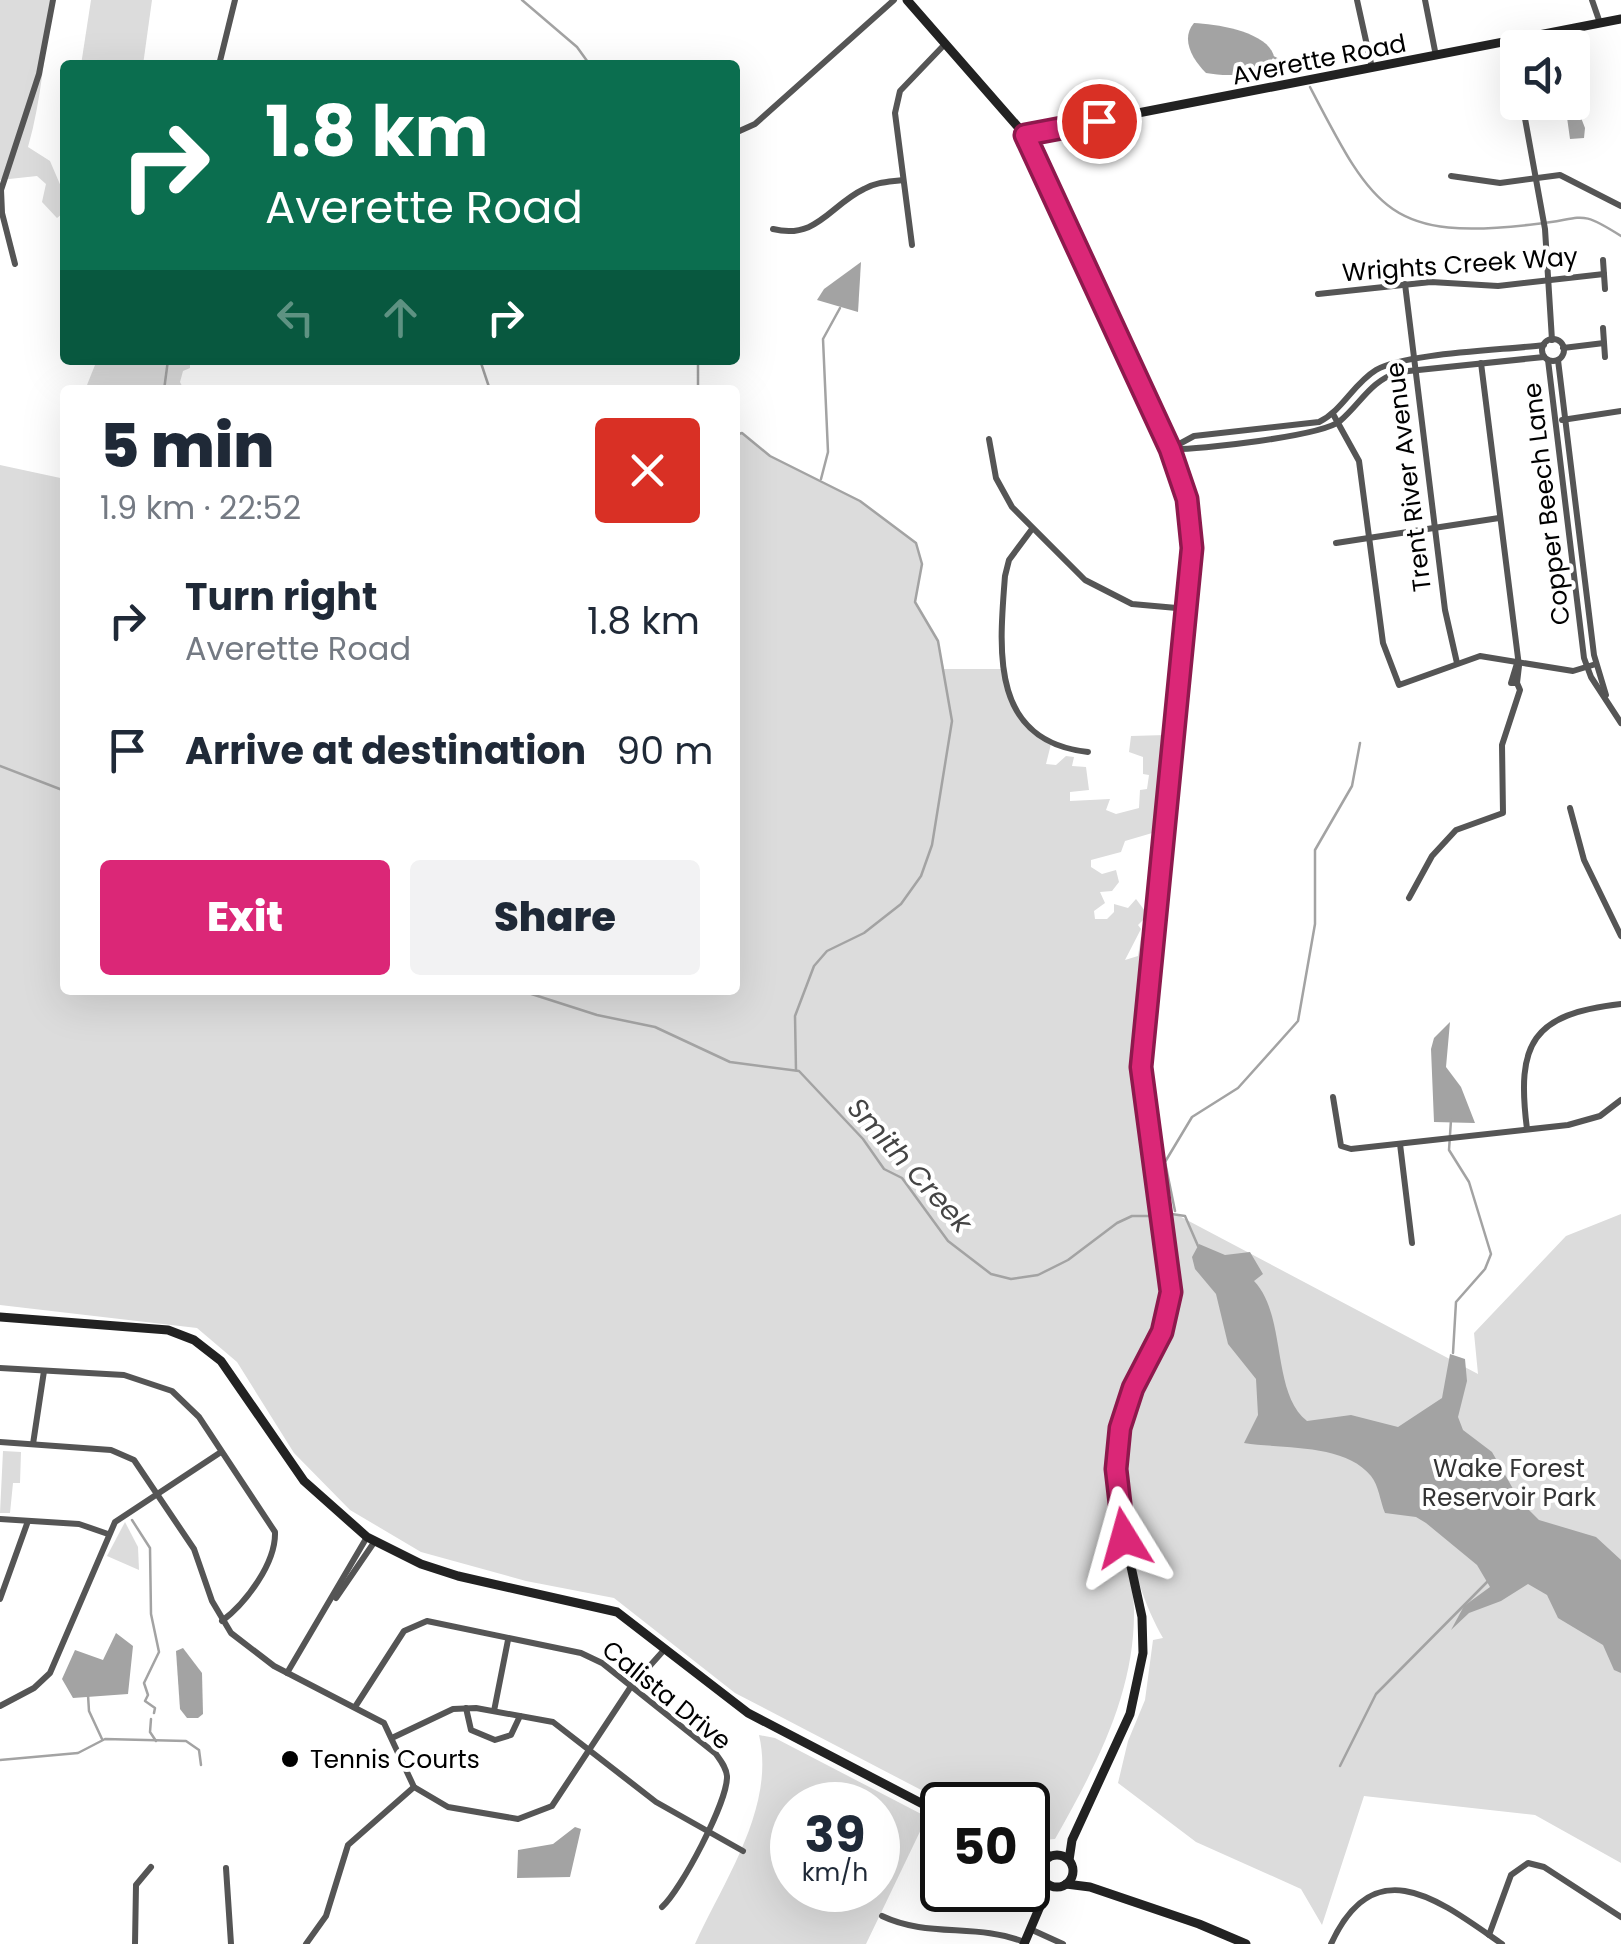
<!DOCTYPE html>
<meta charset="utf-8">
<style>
body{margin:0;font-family:Poppins,sans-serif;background:#f2f2f3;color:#1f2937;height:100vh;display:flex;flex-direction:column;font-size:38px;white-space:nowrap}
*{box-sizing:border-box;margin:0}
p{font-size:32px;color:#747a83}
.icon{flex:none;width:55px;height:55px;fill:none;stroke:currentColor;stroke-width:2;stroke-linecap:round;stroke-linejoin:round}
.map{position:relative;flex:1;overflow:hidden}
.drawer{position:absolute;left:60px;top:385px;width:680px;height:610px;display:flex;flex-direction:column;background:#fff;border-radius:10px;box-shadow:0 10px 40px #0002}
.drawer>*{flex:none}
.hud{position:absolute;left:60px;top:60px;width:680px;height:305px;border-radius:10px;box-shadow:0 10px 40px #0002;background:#0b6e4f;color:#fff;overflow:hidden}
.fabs{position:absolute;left:1500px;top:30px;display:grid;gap:20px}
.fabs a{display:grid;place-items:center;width:90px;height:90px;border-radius:10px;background:#fff;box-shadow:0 10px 40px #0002;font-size:50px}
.speed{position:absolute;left:770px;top:1782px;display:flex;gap:20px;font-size:50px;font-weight:700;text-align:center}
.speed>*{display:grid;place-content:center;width:130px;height:130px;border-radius:50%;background:#fff;box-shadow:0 10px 40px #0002;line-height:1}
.speed small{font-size:25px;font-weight:400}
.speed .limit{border:5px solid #111;border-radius:15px;background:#fff;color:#111}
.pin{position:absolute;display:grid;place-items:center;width:85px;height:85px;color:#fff;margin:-42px;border:5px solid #fff;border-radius:50%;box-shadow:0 2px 10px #0007}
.me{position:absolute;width:110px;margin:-55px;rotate:352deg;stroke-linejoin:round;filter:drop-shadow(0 0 8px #0008)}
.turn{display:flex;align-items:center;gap:35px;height:210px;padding:0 40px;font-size:45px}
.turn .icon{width:130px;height:130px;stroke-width:2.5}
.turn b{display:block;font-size:70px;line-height:85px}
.lanes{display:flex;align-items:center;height:95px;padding:0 40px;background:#0003;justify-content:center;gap:50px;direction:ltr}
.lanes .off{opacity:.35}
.round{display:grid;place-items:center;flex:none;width:105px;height:105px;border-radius:10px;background:#f2f2f3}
.headline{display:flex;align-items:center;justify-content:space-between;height:170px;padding:0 40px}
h1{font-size:60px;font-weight:800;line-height:75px}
.cta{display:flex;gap:20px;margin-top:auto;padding:20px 40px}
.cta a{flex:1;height:115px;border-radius:10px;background:#db2777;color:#fff;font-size:40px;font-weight:800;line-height:115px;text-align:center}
.cta a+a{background:#f2f2f3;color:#1f2937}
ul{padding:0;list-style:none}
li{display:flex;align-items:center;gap:30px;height:130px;padding:0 40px}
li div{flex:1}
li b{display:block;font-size:38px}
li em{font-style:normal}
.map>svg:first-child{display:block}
</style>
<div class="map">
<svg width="1621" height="1944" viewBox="0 0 1621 1944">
<rect width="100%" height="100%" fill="#fff"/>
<!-- green -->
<g fill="#dcdcdc" fill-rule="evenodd">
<path d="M0,0H53C44,50 42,99 28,147L50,161L62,189V214L57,218L42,202L46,184L37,176L0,180Z"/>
<polygon points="91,0 152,0 143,65 81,65"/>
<polygon points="1580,41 1585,42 1589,63 1573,75 1572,48 1558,47"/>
<polygon points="97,360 190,360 190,368 183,371 180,382 184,390 85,390"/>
<path d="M742,433L770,456L860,501L916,543L922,564L915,602L938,641L944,669H1004C1008,698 1023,731 1051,744L1046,764L1056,765L1066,756L1074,757L1072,766L1086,767L1089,790L1070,792V801L1110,799L1106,810L1116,814L1139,808L1140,790L1147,789L1149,775L1143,774V757L1129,752L1131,736L1166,735L1159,831L1125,841L1121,852L1091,860V867L1102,874L1116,870L1119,882L1112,891L1100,892L1105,903L1094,911L1095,919H1107L1114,912V904L1128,908L1136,899L1148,915L1138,925L1141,929L1125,960L1138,956L1141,937L1152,933L1137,1054V1114L1166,1291C1158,1339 1124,1379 1118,1427C1113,1465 1114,1504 1121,1542C1125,1564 1134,1588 1134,1610C1135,1694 1095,1768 1055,1839L1028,1841V1805H950L735,1693L614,1598L526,1581L421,1552L350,1510L294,1453L237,1362L197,1328L0,1305V465L65,479V990H735V435Z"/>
<path d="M1166,1209L1478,1374L1474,1333L1566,1236L1621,1214V1863L1535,1815L1364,1796L1322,1925L1301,1889L1196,1842L1118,1783L1128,1741L1145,1700L1153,1640L1163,1638C1127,1575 1109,1476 1133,1406C1142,1377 1166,1351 1173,1322C1181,1288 1170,1240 1166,1209Z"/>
<polygon points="3,1451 21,1452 20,1483 13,1483 10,1513 0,1513"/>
<polygon points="125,1522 138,1547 139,1570 107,1556"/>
<path d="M759,1735L775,1738L927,1817L866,1944H695C724,1880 776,1807 759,1735ZM792,1805H878V1890H792Z"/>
</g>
<!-- water -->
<g fill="#a3a3a3">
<path d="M1194,23C1217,24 1269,32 1274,57C1259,77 1229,77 1206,73C1193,60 1180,39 1194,23Z"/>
<polygon points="1573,97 1585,128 1584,138 1570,139 1565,103 1572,102"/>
<polygon points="861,262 858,312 817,300 824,289"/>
<polygon points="1450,1022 1446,1067 1461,1087 1475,1123 1434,1122 1431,1049 1434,1038"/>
<path d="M1199,1244L1225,1255L1250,1252L1263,1274L1254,1281C1287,1315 1271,1393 1307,1421L1351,1415L1398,1427L1442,1398L1450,1354L1465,1359L1467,1381L1458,1417L1463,1430L1492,1452L1520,1501L1539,1520L1596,1537L1621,1560V1673L1614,1670L1603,1645L1558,1618L1547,1595L1528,1584L1501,1601L1469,1613L1451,1630L1464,1606L1490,1587L1477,1565L1426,1523L1416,1517L1385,1513C1380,1501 1379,1486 1371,1476C1345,1443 1281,1449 1244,1443L1258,1415L1256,1379L1228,1344L1216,1294L1195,1269L1192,1257Z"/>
<polygon points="116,1633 133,1646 128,1694 73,1698 62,1679 75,1650 103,1660"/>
<polygon points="183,1648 202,1673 203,1714 198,1718 187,1718 180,1709 176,1651"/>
<polygon points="575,1827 581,1829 570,1877 517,1878 518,1850 553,1844"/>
</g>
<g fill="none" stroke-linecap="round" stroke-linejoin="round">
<!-- stream -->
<g stroke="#a3a3a3" stroke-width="2.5">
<polyline points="522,0 577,47 590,65"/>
<polyline points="1273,57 1302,72"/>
<path d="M1310,87C1374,210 1389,242 1536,224C1585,219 1577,208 1621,236"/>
<polyline points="480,360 490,390"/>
<polyline points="164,390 168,360"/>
<polyline points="698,390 698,360"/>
<polyline points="735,435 742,433 770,456 860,501 916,543 922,564 915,602 938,641 952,721 932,845 921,876 901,904 864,933 827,951 814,966 795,1016 796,1070"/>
<polyline points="821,479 828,452 823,339 840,308"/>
<polyline points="0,766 65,791"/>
<polyline points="519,990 597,1015 655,1027 730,1062 799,1071 863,1139 884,1169 902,1178 948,1241 991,1274 1011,1279 1038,1275 1068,1260 1117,1223 1132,1216 1156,1216"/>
<polyline points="1451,1120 1449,1150 1469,1182 1491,1254 1485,1269 1456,1302 1453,1353"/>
<polyline points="1175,1211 1165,1162 1192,1117 1238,1088 1298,1021 1315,924 1315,850 1352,786 1360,743"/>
<polyline points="1165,1213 1185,1216 1198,1246"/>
<polyline points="132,1520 150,1548 151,1614 159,1652 144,1683 148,1695 145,1701 155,1708 154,1713"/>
<polyline points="88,1695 89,1711 102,1739"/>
<polyline points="151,1719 150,1732 156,1741"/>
<polyline points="0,1760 78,1753 105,1739 186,1741 199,1750 201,1765"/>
<polyline points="1340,1766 1376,1694 1490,1579"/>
</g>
<!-- street -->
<g stroke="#555" stroke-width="6">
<polyline points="1357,0 1372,68"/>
<polyline points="1425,0 1436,56"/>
<polyline points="1592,0 1600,23"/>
<polyline points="1510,42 1518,78"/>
<polyline points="219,65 235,0"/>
<polyline points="1522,102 1545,229 1552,340"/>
<polyline points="735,133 755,124 894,0"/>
<polyline points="1451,176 1500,183 1560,175 1621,206"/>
<path d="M773,229C817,240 830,205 864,189C876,182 889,182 903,180"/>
<polyline points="912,245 895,113 900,91 945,44"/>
<polyline points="1603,260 1605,289"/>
<polyline points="15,264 2,213 1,190 39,74 53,0"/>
<polyline points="1405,284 1445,610 1457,663"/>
<polyline points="1318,294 1431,282 1498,286 1604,274"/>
<polyline points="1603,328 1605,357"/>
<circle cx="1553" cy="350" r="11"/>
<polyline points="1563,348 1604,343"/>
<polyline points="1548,360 1584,658 1591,677 1621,723"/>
<polyline points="1558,360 1594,655 1606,695"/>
<polyline points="1481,363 1519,666 1517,683 1511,683 1518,660"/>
<polyline points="1333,414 1359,461 1383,643 1399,685 1480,656 1573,671 1596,664"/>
<polyline points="1562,420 1621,411"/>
<polyline points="989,439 996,478 1012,507 1085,580 1132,604 1188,609"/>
<path d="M1170,449L1194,436L1319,422C1343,410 1353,384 1376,370C1404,353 1506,350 1544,345"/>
<path d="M1171,449C1198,450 1322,436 1340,421C1362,402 1370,381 1399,372L1544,357"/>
<path d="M1032,529L1009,560L1005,576C999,652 990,741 1088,752"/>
<polyline points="1336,543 1499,518"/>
<polyline points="1570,808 1584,860 1621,936"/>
<polyline points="1409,898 1432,856 1456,830 1503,813 1502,745 1520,690 1517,683"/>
<polyline points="1333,1097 1341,1146 1351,1149 1568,1125 1600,1116 1621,1100"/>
<path d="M1527,1129C1516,1043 1532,1014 1621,1004"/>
<polyline points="1400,1144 1412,1243"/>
<path d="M0,1368L124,1375L172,1391L199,1417L275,1532C276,1563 246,1603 222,1621"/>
<polyline points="0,1442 111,1450 134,1460 194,1549 212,1601 231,1633 274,1666 384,1723 414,1787 448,1807 518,1819 552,1806 630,1688 664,1650"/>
<polyline points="33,1444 44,1371"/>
<polyline points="0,1519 79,1524 108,1534"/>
<polyline points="336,1598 375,1541"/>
<polyline points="0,1599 28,1521"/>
<polyline points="287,1673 367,1537"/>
<polyline points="0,1706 34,1688 50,1673 115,1522 221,1452"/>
<path d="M355,1707L404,1631L427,1621L581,1653L602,1663L716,1754C721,1761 726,1767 727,1776C728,1801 681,1890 662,1907"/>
<polyline points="466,1708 471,1730 495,1740 511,1735 520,1716"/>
<polyline points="494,1711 508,1640"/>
<polyline points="394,1737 453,1709 476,1708 553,1722 656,1802 743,1851"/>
<polyline points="226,1868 231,1944"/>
<path d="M882,1916C928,1938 977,1923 1024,1942"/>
<polyline points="1030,1929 1063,1944"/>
<polyline points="1489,1935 1511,1875 1528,1863 1544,1867 1621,1917"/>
<polyline points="135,1944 136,1885 151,1867"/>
<polyline points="306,1944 326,1916 348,1845 414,1787"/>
<path d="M1331,1944C1375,1848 1440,1901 1502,1944"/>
</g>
<!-- secondary -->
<g stroke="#222" stroke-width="9">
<polyline points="907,0 1025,135 1150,402 1180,476 1190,521 1188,609 1141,1067 1171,1292 1161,1332 1121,1420 1116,1469 1120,1516 1142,1617 1143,1653 1130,1714 1072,1840 1069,1860"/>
<polyline points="1025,135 1621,19"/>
<polyline points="0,1317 168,1330 194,1340 221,1361 304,1481 367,1537 421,1564 458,1576 617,1612 748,1713 942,1814"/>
<polyline points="1028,1855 1050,1856"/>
<circle cx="1057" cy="1871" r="16"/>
<polyline points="1066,1884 1090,1887 1199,1924 1246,1944"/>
<polyline points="1024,1944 1041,1904 1043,1878"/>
</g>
</g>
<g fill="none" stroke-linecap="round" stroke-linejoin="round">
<!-- route casing -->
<g stroke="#8e194d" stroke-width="25">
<polyline id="route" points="1099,121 1025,135 1170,449 1187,499 1192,548 1141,1067 1171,1292 1162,1332 1133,1388 1120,1428 1116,1469 1124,1538"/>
</g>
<!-- route -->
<use href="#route" stroke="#db2777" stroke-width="18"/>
</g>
<!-- markers -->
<circle fill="#000" stroke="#fff" stroke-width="4" cx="290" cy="1759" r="10"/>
<g text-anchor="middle" stroke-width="8" stroke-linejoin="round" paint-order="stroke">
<!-- street labels -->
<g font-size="25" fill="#000" stroke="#fff">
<text transform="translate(1319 59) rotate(-11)" y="9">Averette Road</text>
<text transform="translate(1460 264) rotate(-4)" y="9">Wrights Creek Way</text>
<text transform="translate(1408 477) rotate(-97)" y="9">Trent River Avenue</text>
<text transform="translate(1546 504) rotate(-97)" y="9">Copper Beech Lane</text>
<text transform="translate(667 1695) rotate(39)" y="9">Calista Drive</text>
</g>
<!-- park labels -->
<g font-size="25" fill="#333" stroke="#fff">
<text x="1509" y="1477">Wake Forest<tspan x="1509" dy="29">Reservoir Park</tspan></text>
</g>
<!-- poi labels -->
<g font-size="25" fill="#000" stroke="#fff" text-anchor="start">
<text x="310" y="1768">Tennis Courts</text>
</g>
<!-- water labels -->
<g font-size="28" font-style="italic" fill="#444" stroke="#fff">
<text transform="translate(910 1165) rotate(48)" y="10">Smith Creek</text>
</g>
</g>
</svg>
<div class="fabs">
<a><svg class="icon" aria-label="sound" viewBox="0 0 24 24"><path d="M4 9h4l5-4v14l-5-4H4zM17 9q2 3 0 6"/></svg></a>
</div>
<div class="speed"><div>39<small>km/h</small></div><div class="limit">50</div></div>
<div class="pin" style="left:1099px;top:121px;background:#d93025"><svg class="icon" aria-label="arrive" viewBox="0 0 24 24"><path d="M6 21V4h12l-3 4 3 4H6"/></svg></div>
<svg class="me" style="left:1124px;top:1538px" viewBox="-20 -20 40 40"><path d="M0-17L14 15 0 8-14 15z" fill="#db2777" stroke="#fff" stroke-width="4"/></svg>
<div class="hud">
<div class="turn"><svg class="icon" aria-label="right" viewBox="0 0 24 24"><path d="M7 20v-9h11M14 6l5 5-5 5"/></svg><div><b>1.8 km</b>Averette Road</div></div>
<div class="lanes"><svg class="icon off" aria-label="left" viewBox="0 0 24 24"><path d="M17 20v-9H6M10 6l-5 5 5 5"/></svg><svg class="icon off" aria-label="ahead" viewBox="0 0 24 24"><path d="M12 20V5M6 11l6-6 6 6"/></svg><svg class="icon" aria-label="right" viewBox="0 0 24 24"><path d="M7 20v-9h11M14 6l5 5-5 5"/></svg></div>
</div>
<section class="drawer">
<div class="headline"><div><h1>5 min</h1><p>1.9 km · 22:52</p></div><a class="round" style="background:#d93025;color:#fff"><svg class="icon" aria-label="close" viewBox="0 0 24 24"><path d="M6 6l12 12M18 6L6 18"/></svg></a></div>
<ul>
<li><svg class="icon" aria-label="right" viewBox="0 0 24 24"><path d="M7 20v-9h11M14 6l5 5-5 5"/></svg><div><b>Turn right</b><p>Averette Road</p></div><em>1.8 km</em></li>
<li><svg class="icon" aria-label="arrive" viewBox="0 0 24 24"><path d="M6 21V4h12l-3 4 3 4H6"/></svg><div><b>Arrive at destination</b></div><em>90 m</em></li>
</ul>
<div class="cta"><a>Exit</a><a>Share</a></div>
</section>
</div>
